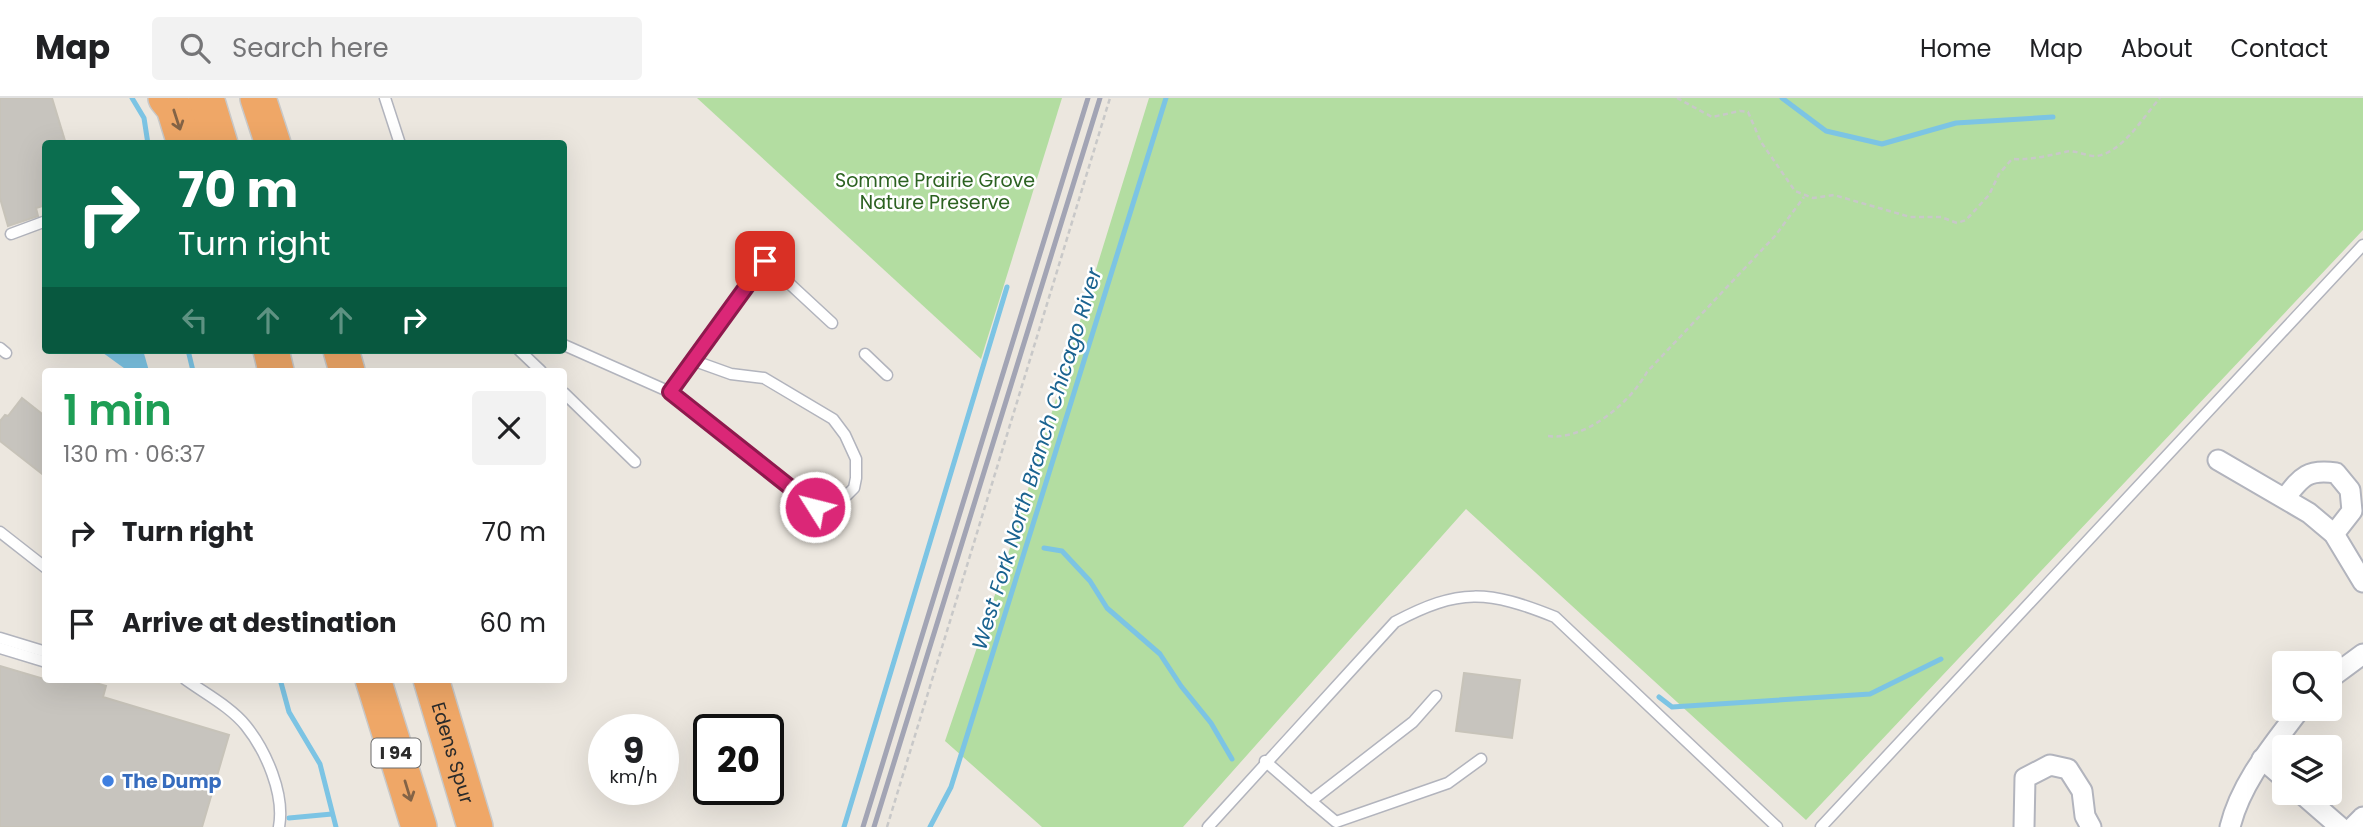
<!DOCTYPE html>
<meta charset="utf-8">
<style>
body{margin:0;font-family:Poppins,sans-serif;background:#f2f2f2;color:#202124;height:100vh;display:flex;flex-direction:column;font-size:26px;white-space:nowrap}
*{box-sizing:border-box;margin:0}
p{font-size:23px;color:#757577}
.icon{flex:none;width:38px;height:38px;fill:none;stroke:currentColor;stroke-width:2;stroke-linecap:round;stroke-linejoin:round}
.map{position:relative;flex:1;overflow:hidden}
.sheet{position:absolute;left:42px;top:270px;width:525px;height:315px;display:flex;flex-direction:column;background:#fff;border-radius:7px;box-shadow:0 7px 28px #0002}
.sheet>*{flex:none}
.top-card{position:absolute;left:42px;top:42px;width:525px;height:214px;border-radius:7px;box-shadow:0 7px 28px #0002;background:#0b6e4f;color:#fff;overflow:hidden}
.fabs{position:absolute;left:2272px;top:553px;display:grid;gap:14px}
.fabs a{display:grid;place-items:center;width:70px;height:70px;border-radius:7px;background:#fff;box-shadow:0 7px 28px #0002;font-size:35px}
.speed{position:absolute;left:588px;top:616px;display:flex;gap:14px;font-size:35px;font-weight:700;text-align:center}
.speed>*{display:grid;place-content:center;width:91px;height:91px;border-radius:50%;background:#fff;box-shadow:0 7px 28px #0002;line-height:1}
.speed small{font-size:18px;font-weight:400}
.speed .limit{border:4px solid #111;border-radius:10px;background:#fff;color:#111}
.pin{position:absolute;display:grid;place-items:center;width:60px;height:60px;color:#fff;margin:-30px;border-radius:14px;box-shadow:0 4px 10px #0006}
.me{position:absolute;width:77px;margin:-38px;rotate:306deg;stroke-linejoin:round;filter:drop-shadow(0 0 5px #0008)}
.turn{display:flex;align-items:center;gap:24px;height:147px;padding:0 21px;font-size:32px}
.turn .icon{width:91px;height:91px;stroke-width:2.5}
.turn b{display:block;font-size:49px;line-height:60px}
.lanes{display:flex;align-items:center;height:66px;padding:0 21px;background:#0003;justify-content:center;gap:35px;direction:ltr}
.lanes .off{opacity:.35}
.round{display:grid;place-items:center;flex:none;width:74px;height:74px;border-radius:7px;background:#f2f2f2}
.summary{display:flex;align-items:center;justify-content:space-between;height:119px;padding:0 21px}
h1{font-size:42px;font-weight:600;line-height:52px;color:#1e9e55}
ul{padding:0;list-style:none}
li{display:flex;align-items:center;gap:21px;height:91px;padding:0 21px}
li div{flex:1}
li b{display:block;font-size:26px}
li em{font-style:normal}
header{display:flex;align-items:center;gap:42px;box-sizing:border-box;height:98px;padding:0 35px;background:#fff;border-bottom:2px solid #e0e0e0}
header strong{font-size:33px}
nav{display:flex;gap:38px;margin-inline-start:auto;font-size:24px}
.search{width:490px;height:63px;background:#f2f2f2;display:flex;align-items:center;gap:18px;box-sizing:border-box;padding:0 24px;border-radius:7px;color:#757577;font-size:26px}
.map>svg:first-child{display:block}
</style>
<header>
<strong>Map</strong>
<div class="search"><svg class="icon" aria-label="search" viewBox="0 0 24 24"><circle cx="10" cy="10" r="6"/><path d="M15 15l6 6"/></svg>Search here</div>
<nav><a>Home</a><a>Map</a><a>About</a><a>Contact</a></nav>
</header>
<div class="map">
<svg width="2363" height="729" viewBox="0 0 2363 729">
<rect width="100%" height="100%" fill="#ece7df"/>
<!-- green -->
<g fill="#b3dda1">
<polygon points="697,0 1062,0 981,261"/>
<polygon points="1149,0 2363,0 2363,132 1806,722 1466,411 1183,729 1042,729 945,643 1000,482"/>
</g>
<!-- water -->
<polygon fill="#7cc4e4" points="99,252 143,252 149,273 128,273"/>
<g fill="none" stroke-linecap="round" stroke-linejoin="round">
<!-- stream -->
<g stroke="#7cc4e4" stroke-width="5">
<polyline points="132,0 144,20 148,46"/>
<polyline points="1782,0 1826,33 1882,46 1956,25 2053,19"/>
<polyline points="188,252 193,273"/>
<polyline points="1044,450 1062,453 1090,483 1107,510 1160,556 1181,588 1211,625 1232,661"/>
<polyline points="280,581 289,614 320,666 336,729"/>
<polyline points="1659,599 1672,609 1870,596 1941,561"/>
<polyline points="289,720 332,716"/>
<polyline points="844,729 1007,189"/>
<polyline points="930,729 951,689 1166,0"/>
</g>
</g>
<!-- building -->
<g fill="#c7c4be" stroke="#c7c3b9" stroke-width="2">
<polygon points="0,0 52,0 66,46 46,46 46,107 36,110 38,118 8,128 0,100"/>
<polygon points="22,300 46,319 46,379 0,343 0,323 5,317 8,318"/>
<polygon points="0,568 54,584 55,581 82,581 106,588 103,599 229,637 202,729 0,729"/>
<polygon points="1464,575 1520,582 1512,640 1456,633"/>
</g>
<g fill="none" stroke-linecap="round" stroke-linejoin="round">
<!-- lane casing -->
<g stroke="#b2b4bd" stroke-width="13">
<g id="lane">
<polyline points="385,0 400,46"/>
<polyline points="11,136 46,123"/>
<polyline points="564,247 670,294 765,163 832,225"/>
<polyline points="0,250 6,255"/>
<polyline points="519,252 541,273"/>
<polyline points="865,256 887,277"/>
<polyline points="670,294 815,409 826,410 841,403 854,390 856,380 856,361 845,337 833,321 764,280 731,276 692,262"/>
<polyline points="564,295 635,364"/>
<polyline points="0,434 46,470"/>
<polyline points="0,540 46,554"/>
<polyline points="0,550 46,564"/>
<path d="M185,581C204,595 231,609 246,628C266,653 285,696 279,729"/>
<polyline points="1265,663 1311,703 1413,624 1436,598"/>
<polyline points="1311,703 1336,724 1448,685 1481,661"/>
<path d="M1208,729L1395,524C1459,490 1488,492 1555,519L1777,729"/>
<polyline points="1821,729 2363,147"/>
</g>
</g>
<!-- street casing -->
<g stroke="#b2b4bd" stroke-width="23">
<g id="street">
<polyline points="2218,362 2309,415 2334,436 2363,484"/>
<path d="M2285,400C2302,378 2308,371 2336,375L2350,392L2352,413L2334,436"/>
<polyline points="2329,581 2363,556"/>
<polyline points="2262,661 2284,680"/>
<polyline points="2301,695 2340,729"/>
<polyline points="2024,729 2025,680 2050,667 2068,671 2082,693 2085,718 2091,729"/>
<path d="M2230,729C2241,684 2273,647 2300,611"/>
<polyline points="2353,729 2363,719"/>
</g>
</g>
<!-- highway casing -->
<g stroke="#c8c8c8" stroke-width="38">
<g id="highway">
<polyline points="166,0 174,10 185,46"/>
<polyline points="206,0 220,46"/>
<polyline points="258,0 273,46"/>
<polyline points="271,252 276,273"/>
<polyline points="341,252 347,273"/>
<polyline points="373,581 419,729"/>
<path id="s1" d="M431,581L475,729"/>
</g>
</g>
<!-- path -->
<g stroke="#c8c8c8" stroke-width="2.5" stroke-dasharray="5 3.5" stroke-linecap="butt">
<path d="M1677,0L1712,19L1740,13L1748,14L1761,44L1795,93L1813,100L1834,97L1910,119H1941L1957,125L1966,122L1989,97L1999,76L2012,61C2032,62 2046,58 2065,54C2075,51 2087,59 2097,58C2124,53 2143,19 2160,0"/>
<path d="M1548,338C1585,343 1630,305 1647,274L1775,138L1804,99"/>
<polyline points="887,729 1110,0"/>
</g>
<!-- lane -->
<use href="#lane" stroke="#fff" stroke-width="10"/>
<!-- street -->
<use href="#street" stroke="#fff" stroke-width="19"/>
<!-- highway -->
<use href="#highway" stroke="#efa767" stroke-width="35"/>
<!-- rail -->
<g stroke="#a2a4b4" stroke-width="5">
<polyline points="863,729 1088,0"/>
<polyline points="874,729 1100,0"/>
</g>
</g>
<!-- one-way arrows -->
<defs><path id="oneway-shaft" d="M-6 0H5M1.5-3L5.5 0L1.5 3" fill="none" stroke-width="1.6" stroke-linecap="round" stroke-linejoin="round" transform="scale(1.75)"/></defs>
<g stroke="#836346">
<use href="#oneway-shaft" transform="translate(177 22) rotate(72)"/>
<use href="#oneway-shaft" transform="translate(408 693) rotate(73)"/>
</g>
<g fill="none" stroke-linecap="round" stroke-linejoin="round">
<!-- route casing -->
<g stroke="#8e194d" stroke-width="18">
<polyline id="route" points="765,163 670,294 815,409"/>
</g>
<!-- route -->
<use href="#route" stroke="#db2777" stroke-width="12"/>
</g>
<!-- markers -->
<circle fill="#3f7fe0" stroke="#fff" stroke-width="2.5" cx="108" cy="683" r="7"/>
<g text-anchor="middle" stroke-width="5" stroke-linejoin="round" paint-order="stroke">
<!-- shield labels -->
<rect fill="#fff" stroke="#6b6b6b" stroke-width="2" x="371.5" y="640.5" width="49" height="29" rx="5"/>
<g font-size="18" font-weight="bold" fill="#2b2b2b">
<text x="396" y="661">I 94</text>
</g>
<!-- park labels -->
<g font-size="19" fill="#2c6221" stroke="#fff">
<text x="935" y="89">Somme Prairie Grove<tspan x="935" dy="22">Nature Preserve</tspan></text>
</g>
<!-- street labels -->
<g font-size="19" fill="#2b2b2b" stroke="#fff">
<text dy="7" stroke="none"><textPath href="#s1" startOffset="77">Edens Spur</textPath></text>
</g>
<!-- shop labels -->
<g font-size="19" font-weight="bold" fill="#366cbe" stroke="#fff" text-anchor="start">
<text x="122" y="690">The Dump</text>
</g>
<!-- water labels -->
<g font-size="21" font-style="italic" fill="#1a6390" stroke="#fff">
<text transform="translate(1037 361) rotate(-73)" y="7">West Fork North Branch Chicago River</text>
</g>
</g>
</svg>
<div class="fabs">
<a><svg class="icon" aria-label="search" viewBox="0 0 24 24"><circle cx="10" cy="10" r="6"/><path d="M15 15l6 6"/></svg></a>
<a><svg class="icon" aria-label="layers" viewBox="0 0 24 24"><path d="M12 4l9 5-9 5-9-5zM3 14l9 5 9-5"/></svg></a>
</div>
<div class="speed"><div>9<small>km/h</small></div><div class="limit">20</div></div>
<div class="pin" style="left:765px;top:163px;background:#d93025"><svg class="icon" aria-label="arrive" viewBox="0 0 24 24"><path d="M6 21V4h12l-3 4 3 4H6"/></svg></div>
<svg class="me" style="left:815px;top:409px" viewBox="-20 -20 40 40"><circle r="17" fill="#db2777" stroke="#fff" stroke-width="3"/><path d="M0-11L8 9 0 5-8 9z" fill="#fff"/></svg>
<div class="top-card">
<div class="turn"><svg class="icon" aria-label="right" viewBox="0 0 24 24"><path d="M7 20v-9h11M14 6l5 5-5 5"/></svg><div><b>70 m</b>Turn right</div></div>
<div class="lanes"><svg class="icon off" aria-label="left" viewBox="0 0 24 24"><path d="M17 20v-9H6M10 6l-5 5 5 5"/></svg><svg class="icon off" aria-label="ahead" viewBox="0 0 24 24"><path d="M12 20V5M6 11l6-6 6 6"/></svg><svg class="icon off" aria-label="ahead" viewBox="0 0 24 24"><path d="M12 20V5M6 11l6-6 6 6"/></svg><svg class="icon" aria-label="right" viewBox="0 0 24 24"><path d="M7 20v-9h11M14 6l5 5-5 5"/></svg></div>
</div>
<section class="sheet">
<div class="summary"><div><h1>1 min</h1><p>130 m · 06:37</p></div><a class="round"><svg class="icon" aria-label="close" viewBox="0 0 24 24"><path d="M6 6l12 12M18 6L6 18"/></svg></a></div>
<ul>
<li><svg class="icon" aria-label="right" viewBox="0 0 24 24"><path d="M7 20v-9h11M14 6l5 5-5 5"/></svg><div><b>Turn right</b></div><em>70 m</em></li>
<li><svg class="icon" aria-label="arrive" viewBox="0 0 24 24"><path d="M6 21V4h12l-3 4 3 4H6"/></svg><div><b>Arrive at destination</b></div><em>60 m</em></li>
</ul>
</section>
</div>
